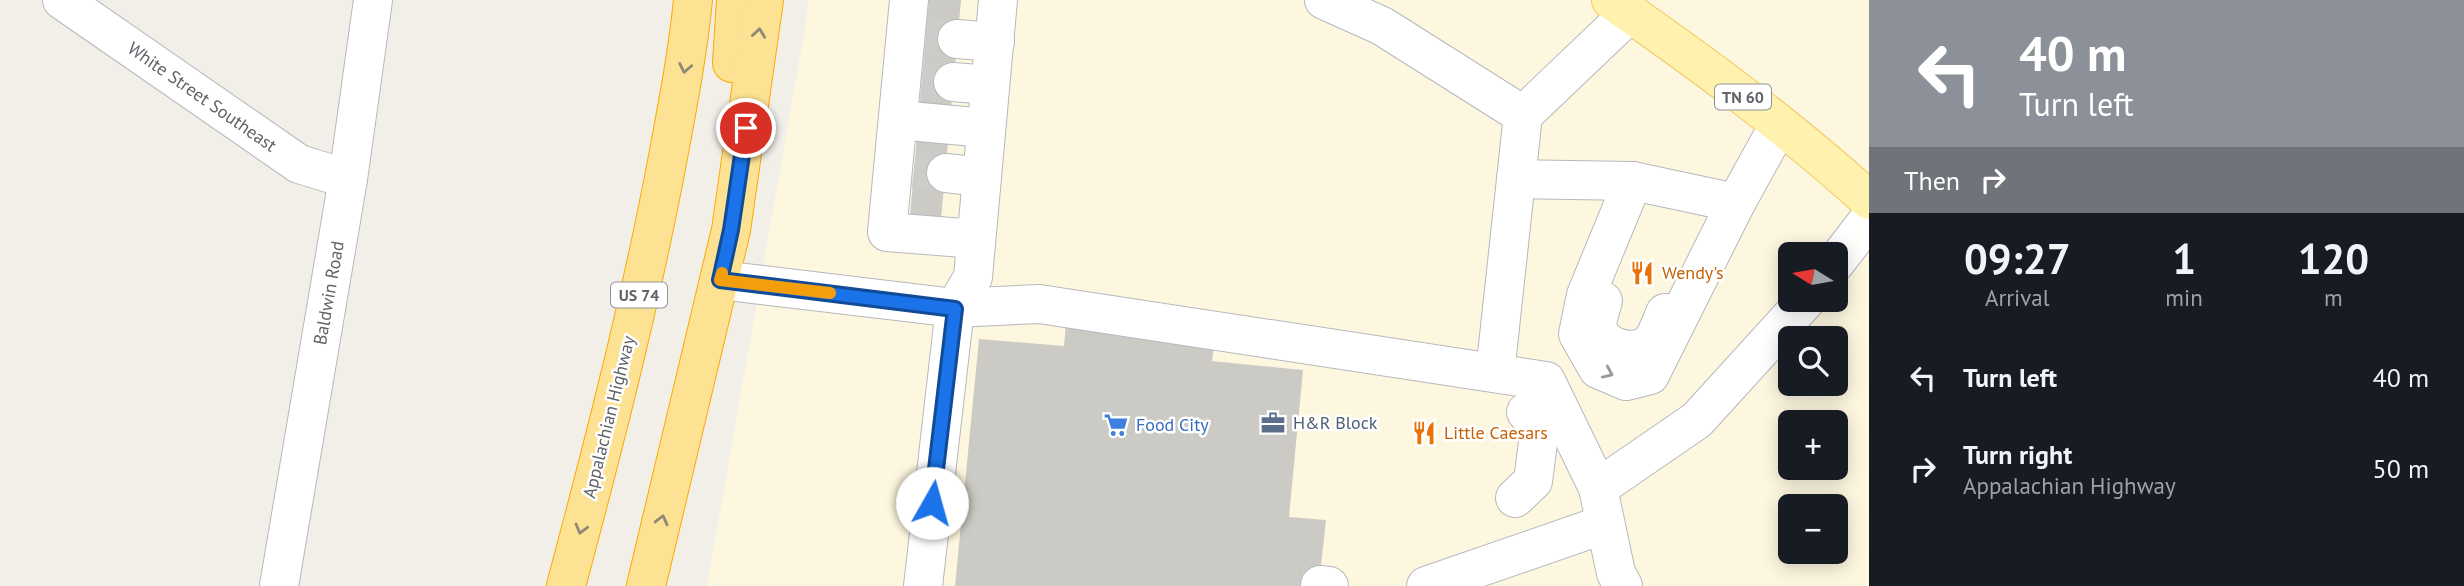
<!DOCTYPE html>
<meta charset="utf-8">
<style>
body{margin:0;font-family:"PT Sans",sans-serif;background:#20242c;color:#f1f3f6;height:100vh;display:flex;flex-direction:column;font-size:26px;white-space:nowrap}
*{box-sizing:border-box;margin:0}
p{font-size:23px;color:#9ea1a6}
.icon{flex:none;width:38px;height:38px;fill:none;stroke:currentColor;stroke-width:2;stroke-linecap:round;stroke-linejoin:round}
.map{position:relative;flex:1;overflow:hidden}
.drawer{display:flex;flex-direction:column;background:#171b24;width:595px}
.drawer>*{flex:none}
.banner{background:#8c9099;color:#fff;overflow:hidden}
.needle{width:46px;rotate:281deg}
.buttons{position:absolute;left:1778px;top:242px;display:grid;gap:14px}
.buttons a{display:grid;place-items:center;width:70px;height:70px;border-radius:10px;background:#171b24;box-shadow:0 4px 18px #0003;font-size:35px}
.pin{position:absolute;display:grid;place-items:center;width:60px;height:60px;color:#fff;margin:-30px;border:4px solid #fff;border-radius:50%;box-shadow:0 2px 7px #0007}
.me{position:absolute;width:77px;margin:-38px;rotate:7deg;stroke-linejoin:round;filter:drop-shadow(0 0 5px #0008)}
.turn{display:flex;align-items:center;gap:24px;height:147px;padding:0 35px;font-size:32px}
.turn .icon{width:91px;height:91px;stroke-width:2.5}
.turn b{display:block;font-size:49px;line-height:60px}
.then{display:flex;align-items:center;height:66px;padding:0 35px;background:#0003;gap:14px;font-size:26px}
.eta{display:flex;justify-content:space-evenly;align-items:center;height:119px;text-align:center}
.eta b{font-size:42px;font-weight:800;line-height:49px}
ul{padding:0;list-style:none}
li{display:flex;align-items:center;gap:21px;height:91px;padding:0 35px}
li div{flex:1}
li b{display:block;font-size:26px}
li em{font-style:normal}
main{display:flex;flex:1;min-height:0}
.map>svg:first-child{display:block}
</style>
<main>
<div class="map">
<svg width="1869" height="586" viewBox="0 0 1869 586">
<rect width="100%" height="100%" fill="#f1efe8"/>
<!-- commercial -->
<path fill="#fef7e0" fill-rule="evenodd" d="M808,0H1869V586H707L805,28ZM1790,254H1836V299H1790ZM1790,338H1836V383H1790ZM1790,422H1836V467H1790ZM1790,506H1836V551H1790Z"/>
<!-- building -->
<g fill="#cccac5">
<polygon points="929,0 961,0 941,219 910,216"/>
<polygon points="1066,322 1215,337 1212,361 1303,370 1289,517 1326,520 1320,575 1303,573 1302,586 955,586 979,339 1064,346"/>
</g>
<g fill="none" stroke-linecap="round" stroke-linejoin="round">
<!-- minor-tunnel -->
<g stroke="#ccccc8" stroke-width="38" stroke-dasharray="38 19" stroke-linecap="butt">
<polyline points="926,37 957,39"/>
<polyline points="922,79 953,82"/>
<polyline points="914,169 946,173"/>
</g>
<!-- minor casing -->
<g stroke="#b5b8bc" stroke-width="40">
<g id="minor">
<polyline points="62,0 299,164 348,179"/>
<polyline points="909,0 887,232 976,239"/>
<polyline points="1324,0 1382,26 1523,115 1630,13"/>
<polyline points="957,39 995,42"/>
<polyline points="953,82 990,85"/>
<polyline points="898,120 986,128"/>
<polyline points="946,173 982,177"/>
<polyline points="1516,179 1633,181 1736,203"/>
<polyline points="1633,181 1586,295 1578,334 1598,369 1626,381 1650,375 1736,203 1779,125"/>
<polyline points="1836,262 1869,219"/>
<polyline points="720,280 955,308 1039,304 1546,381 1598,488 1616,573 1623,586"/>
<path d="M1603,301C1601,308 1596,321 1598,328C1602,348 1636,357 1650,343C1657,336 1661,322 1665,313"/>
<polyline points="1495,373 1523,115"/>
<polyline points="1598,488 1697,420 1807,299"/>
<polyline points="1515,498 1533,481 1540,427 1526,412"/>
<polyline points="1320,585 1329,586"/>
<polyline points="279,586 348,179 373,0"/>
<polyline points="923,586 955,308 973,277 998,0"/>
<polyline points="1426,586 1605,524"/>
</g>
</g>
<!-- major casing -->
<g stroke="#f2c960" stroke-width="40">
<path id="major" d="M1611,0C1700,62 1789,127 1869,200"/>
</g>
<!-- highway casing -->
<g stroke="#f9ab00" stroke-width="40">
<g id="highway">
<polyline points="732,63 736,0"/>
<path d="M566,586C602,451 637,316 664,178C675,119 687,60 693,0"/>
<polyline points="646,586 731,230 764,0"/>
</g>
</g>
<!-- minor -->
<use href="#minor" stroke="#fff" stroke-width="38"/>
<!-- major -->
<use href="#major" stroke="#fff2af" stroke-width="38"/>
<!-- highway -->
<use href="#highway" stroke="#fde293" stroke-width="38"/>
</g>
<!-- one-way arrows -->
<defs><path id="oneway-chevron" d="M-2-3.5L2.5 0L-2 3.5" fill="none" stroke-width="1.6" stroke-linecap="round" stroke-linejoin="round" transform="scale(1.75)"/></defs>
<g stroke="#8e8975">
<use href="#oneway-chevron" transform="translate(759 33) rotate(-82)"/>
<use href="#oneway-chevron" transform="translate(685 68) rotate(101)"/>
<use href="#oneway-chevron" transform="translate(662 520) rotate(-76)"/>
<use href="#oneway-chevron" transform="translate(581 529) rotate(105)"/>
</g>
<use stroke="#979a9d" href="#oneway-chevron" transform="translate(1608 373) rotate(24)"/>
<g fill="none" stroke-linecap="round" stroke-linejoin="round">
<!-- route casing -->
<g stroke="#114b97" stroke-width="18">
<polyline id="route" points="746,128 731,230 720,280 955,309 932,503"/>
</g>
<!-- route -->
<use href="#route" stroke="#1a73e8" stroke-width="12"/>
<!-- slow -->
<polyline stroke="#f59e0b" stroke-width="12" points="722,273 720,280 830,293"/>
</g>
<!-- icons -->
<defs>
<g id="restaurant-bare" transform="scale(1.89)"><path d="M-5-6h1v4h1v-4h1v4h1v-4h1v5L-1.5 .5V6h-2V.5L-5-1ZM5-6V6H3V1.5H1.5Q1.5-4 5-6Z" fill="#e8710a" stroke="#fff" stroke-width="2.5" paint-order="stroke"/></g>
<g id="office-bare" transform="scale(1.89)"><path d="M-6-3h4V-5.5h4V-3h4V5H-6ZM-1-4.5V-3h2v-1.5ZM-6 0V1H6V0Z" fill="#5c6f8a" stroke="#fff" stroke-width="2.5" paint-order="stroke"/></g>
<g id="supermarket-bare" transform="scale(1.89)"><path d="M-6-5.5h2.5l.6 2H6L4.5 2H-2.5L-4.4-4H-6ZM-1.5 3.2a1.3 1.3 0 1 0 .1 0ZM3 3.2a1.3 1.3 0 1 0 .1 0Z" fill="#3f7fe0" stroke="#fff" stroke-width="2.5" paint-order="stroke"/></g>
</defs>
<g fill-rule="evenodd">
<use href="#restaurant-bare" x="1642" y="273"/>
<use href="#office-bare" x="1273" y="423"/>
<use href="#supermarket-bare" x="1116" y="425"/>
<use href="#restaurant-bare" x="1424" y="433"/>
</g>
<g text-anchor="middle" stroke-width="5" stroke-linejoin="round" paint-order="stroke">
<!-- shield labels -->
<g fill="#fff" stroke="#8f9295" stroke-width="2">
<rect x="1715" y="84.5" width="56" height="25" rx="5"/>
<rect x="611" y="282.5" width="56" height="25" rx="5"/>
</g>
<g font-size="16" font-weight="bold" fill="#5f6368">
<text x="1743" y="103">TN 60</text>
<text x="639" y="301">US 74</text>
</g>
<!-- street labels -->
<g font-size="18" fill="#5f6368" stroke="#fff">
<text transform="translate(202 97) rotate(35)" y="6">White Street Southeast</text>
<text transform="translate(329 293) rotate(-80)" y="6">Baldwin Road</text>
<text transform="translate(609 417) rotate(-76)" y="6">Appalachian Highway</text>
</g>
<!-- food labels -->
<g font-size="18" fill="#c56008" stroke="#fff" text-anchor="start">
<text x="1662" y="279">Wendy's</text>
<text x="1444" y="439">Little Caesars</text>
</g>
<!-- service labels -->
<g font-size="18" fill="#4e5e75" stroke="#fff" text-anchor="start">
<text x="1293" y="429">H&amp;R Block</text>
</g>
<!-- shop labels -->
<g font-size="18" fill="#366cbe" stroke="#fff" text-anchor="start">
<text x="1136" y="431">Food City</text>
</g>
</g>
</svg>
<div class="buttons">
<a><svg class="needle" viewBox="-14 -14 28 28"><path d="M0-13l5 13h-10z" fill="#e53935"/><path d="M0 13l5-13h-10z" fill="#9ea1a6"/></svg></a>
<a><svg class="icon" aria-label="search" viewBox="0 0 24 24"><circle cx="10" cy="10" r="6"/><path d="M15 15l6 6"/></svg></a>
<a>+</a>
<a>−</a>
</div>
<div class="pin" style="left:746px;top:128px;background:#d93025"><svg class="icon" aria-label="arrive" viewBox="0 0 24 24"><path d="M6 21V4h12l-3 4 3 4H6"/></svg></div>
<svg class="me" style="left:932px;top:503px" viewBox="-20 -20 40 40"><circle r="19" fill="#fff"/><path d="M0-13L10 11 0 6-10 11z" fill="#1a73e8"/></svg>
</div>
<section class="drawer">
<div class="banner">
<div class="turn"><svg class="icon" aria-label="left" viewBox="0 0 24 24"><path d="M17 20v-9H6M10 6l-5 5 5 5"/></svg><div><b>40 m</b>Turn left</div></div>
<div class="then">Then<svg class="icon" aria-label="right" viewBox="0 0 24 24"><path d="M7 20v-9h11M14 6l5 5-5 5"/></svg></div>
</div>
<div class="eta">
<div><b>09:27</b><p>Arrival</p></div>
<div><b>1</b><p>min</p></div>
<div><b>120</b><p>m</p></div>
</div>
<ul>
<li><svg class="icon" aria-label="left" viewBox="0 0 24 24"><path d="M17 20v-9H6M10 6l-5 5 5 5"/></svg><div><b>Turn left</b></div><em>40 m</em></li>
<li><svg class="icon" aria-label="right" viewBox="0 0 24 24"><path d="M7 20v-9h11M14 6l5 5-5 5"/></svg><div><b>Turn right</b><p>Appalachian Highway</p></div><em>50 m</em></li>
</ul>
</section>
</main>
